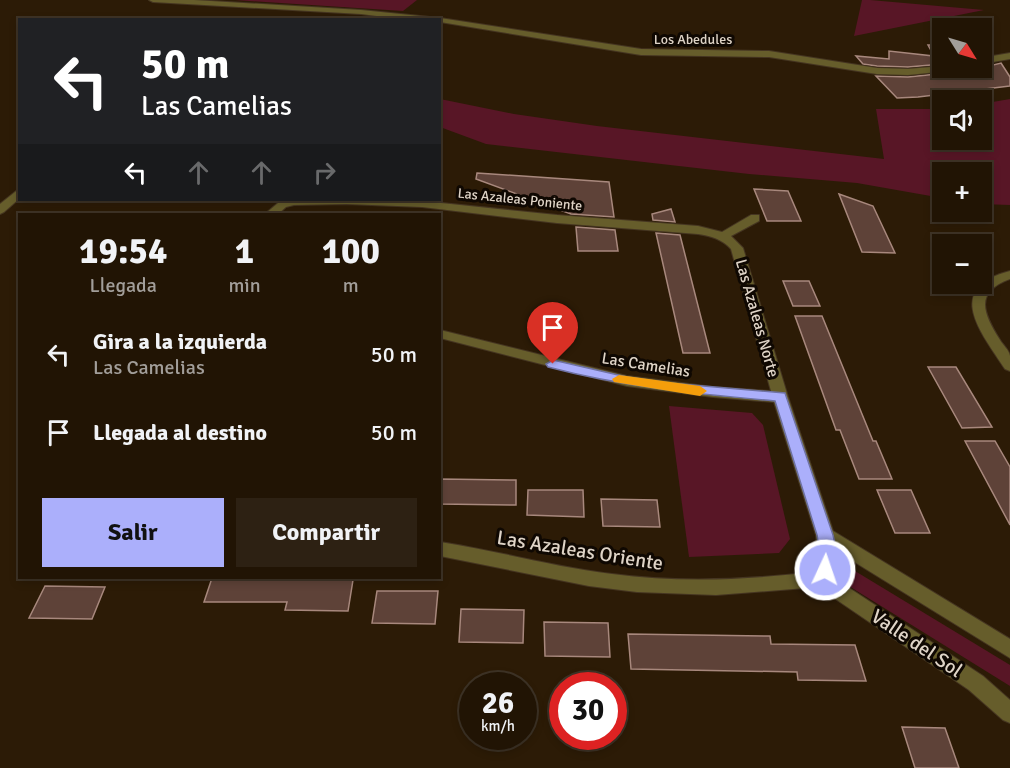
<!DOCTYPE html>
<html lang="es">
<meta charset="utf-8">
<style>
body{margin:0;font-family:Signika,sans-serif;background:#2d2113;color:#f1f3f6;height:100vh;display:flex;flex-direction:column;font-size:22px;white-space:nowrap}
*{box-sizing:border-box;margin:0}
p{font-size:20px;color:#a29e9a}
.icon{flex:none;width:33px;height:33px;fill:none;stroke:currentColor;stroke-width:2;stroke-linecap:round;stroke-linejoin:round}
.map{position:relative;flex:1;overflow:hidden}
.side{position:absolute;left:18px;top:213px;width:423px;height:366px;display:flex;flex-direction:column;background:#211404;border-radius:0px;box-shadow:0 3px 9px #0003,0 0 0 2px #3e3326}
.side>*{flex:none}
.top-card{position:absolute;left:18px;top:18px;width:423px;height:183px;border-radius:0px;box-shadow:0 3px 9px #0003,0 0 0 2px #3e3326;background:#202124;color:#fff;overflow:hidden}
.needle{width:39px;rotate:127deg}
.tools{position:absolute;left:932px;top:18px;display:grid;gap:12px}
.tools a{display:grid;place-items:center;width:60px;height:60px;border-radius:0px;background:#211404;box-shadow:0 3px 9px #0003,0 0 0 2px #3e3326;font-size:30px}
.speed{position:absolute;left:459px;top:672px;display:flex;gap:12px;font-size:30px;font-weight:700;text-align:center}
.speed>*{display:grid;place-content:center;width:78px;height:78px;border-radius:50%;background:#211404;box-shadow:0 3px 9px #0003,0 0 0 2px #3e3326;line-height:1}
.speed small{font-size:15px;font-weight:400}
.speed .limit{border:9px solid #d22;background:#fff;color:#111}
.pin{position:absolute;display:grid;place-items:center;width:51px;height:51px;color:#fff;margin:-62px -26px;border-radius:50% 50% 50% 0;rotate:-45deg;box-shadow:0 0 6px #0007}
.pin .icon{rotate:45deg}
.me{position:absolute;width:66px;margin:-33px;rotate:3deg;stroke-linejoin:round;filter:drop-shadow(0 0 4px #0008)}
.turn{display:flex;align-items:center;gap:21px;height:126px;padding:0 24px;font-size:27px}
.turn .icon{width:78px;height:78px;stroke-width:2.5}
.turn b{display:block;font-size:42px;line-height:51px}
.lanes{display:flex;align-items:center;height:57px;padding:0 24px;background:#0003;justify-content:center;gap:30px;direction:ltr}
.lanes .off{opacity:.35}
.eta{display:flex;justify-content:space-evenly;align-items:center;height:102px;text-align:center}
.eta b{font-size:36px;font-weight:700;line-height:42px}
.cta{display:flex;gap:12px;margin-top:auto;padding:12px 24px}
.cta a{flex:1;height:69px;border-radius:0px;background:#abaffb;color:#111;font-size:24px;font-weight:700;line-height:69px;text-align:center}
.cta a+a{background:#2d2113;color:#f1f3f6}
ul{padding:0;list-style:none}
li{display:flex;align-items:center;gap:18px;height:78px;padding:0 24px}
li div{flex:1}
li b{display:block;font-size:22px}
li em{font-style:normal}
.map>svg:first-child{display:block}
</style>
<div class="map">
<svg width="1010" height="768" viewBox="0 0 1010 768">
<rect width="100%" height="100%" fill="#2c1b06"/>
<!-- green -->
<g fill="#581626">
<polygon points="235,0 417,0 403,11"/>
<polygon points="862,0 870,0 984,10 854,36"/>
<polygon points="440,99 514,114 597,126 884,159 876,109 942,109 942,140 981,140 981,104 1010,99 1010,205 981,204 981,172 942,172 942,198 857,183 749,174 486,144 440,127"/>
<polygon points="669,406 752,413 763,425 790,539 779,553 689,557"/>
<polygon points="855,571 1010,665 1010,686 844,583"/>
</g>
<!-- building -->
<g fill="#5e4238" stroke="#a8887d" stroke-width="1.5">
<polygon points="928,45 942,45 942,64 908,67 877,66 863,64 856,56 889,59 889,51 934,56"/>
<polygon points="1001,63 1010,77 1010,86 918,97 897,98 876,76 908,77 947,73 954,68 981,68"/>
<polygon points="477,173 609,182 614,217 571,214 476,179"/>
<polygon points="754,189 788,191 801,221 767,221"/>
<polygon points="839,194 873,206 895,253 862,252"/>
<polygon points="671,209 675,222 653,220 652,214"/>
<polygon points="576,227 615,230 618,251 578,251"/>
<polygon points="656,233 680,235 710,353 683,353"/>
<polygon points="783,281 809,281 820,306 793,306"/>
<polygon points="795,316 822,316 873,441 876,441 892,479 859,479 840,430 836,430"/>
<polygon points="928,367 956,367 992,427 962,428"/>
<polygon points="965,441 995,441 1010,467 1010,525"/>
<polygon points="440,479 516,480 516,505 440,504"/>
<polygon points="528,490 583,490 584,517 527,515"/>
<polygon points="877,490 911,490 930,533 895,533"/>
<polygon points="601,499 657,500 660,527 603,526"/>
<polygon points="212,578 272,578 353,580 348,611 285,610 287,602 204,602"/>
<polygon points="45,586 105,587 92,619 29,618"/>
<polygon points="377,591 438,591 435,624 372,623"/>
<polygon points="461,609 524,610 523,643 459,642"/>
<polygon points="544,622 608,623 610,657 545,656"/>
<polygon points="628,634 770,636 771,644 855,645 866,681 798,680 797,672 631,669"/>
<polygon points="902,727 945,728 959,768 915,768"/>
</g>
<g fill="none" stroke-linecap="round" stroke-linejoin="round">
<!-- minor casing -->
<g stroke="#453521" stroke-width="2">
<g id="minor">
<polygon points="149,0 194,0 361,10 440,18 641,49 769,51 877,68 908,69 942,66 952,68 947,71 908,75 877,74 769,57 641,55 440,22 440,20 408,20 361,14 153,2"/>
<polygon points="1010,53 1010,59 981,64 981,58"/>
<polygon points="20,188 20,198 4,212 0,214 0,204"/>
<path d="M290,200L422,201L557,215L698,226L722,232L751,215H759V221L731,236L743,248L788,397L833,531L1010,639V658L835,550L836,560L831,576L983,676L1010,700V723L1003,720L969,690L818,587L716,595L637,592L589,586L440,556V542C498,551 554,567 612,574C679,583 747,580 814,572L818,560L816,535L774,402L713,397L627,386L440,338V330L627,376L713,387L771,391L731,249C722,239 711,236 698,234L557,223L422,207L346,204L294,205L286,207L278,214H265L278,203Z"/>
<path d="M1010,271V279C974,292 983,313 1000,340C1003,345 1009,350 1010,356C1010,360 1010,366 1010,371L1005,369C981,332 943,288 1010,271Z"/>
</g>
</g>
<!-- minor -->
<use href="#minor" fill="#665d2b" fill-rule="evenodd"/>
</g>
<!-- route -->
<path fill="#abaffb" stroke="#6f72a3" stroke-width="1.5" d="M553,360L627,377L669,383L785,393L833,535L836,548L831,574L825,576L819,574C815,567 820,547 817,535L775,401C698,394 623,387 548,367L546,364Z"/>
<!-- slow -->
<polygon fill="#f59e0b" points="619,375 700,386 707,391 700,396 614,382 612,379"/>
<g text-anchor="middle" stroke-width="6" stroke-linejoin="round" paint-order="stroke">
<!-- far-street labels -->
<g font-size="14" fill="#dfd4c7" stroke="#0f0802">
<text x="693" y="44">Los Abedules</text>
<text transform="translate(520 199) rotate(6)" y="5">Las Azaleas Poniente</text>
</g>
<!-- street labels -->
<g font-size="16" fill="#dfd4c7" stroke="#0f0802">
<text transform="translate(758 318) rotate(74)" y="6">Las Azaleas Norte</text>
<text transform="translate(646 364) rotate(9)" y="6">Las Camelias</text>
</g>
<!-- near-street labels -->
<g font-size="20" fill="#dfd4c7" stroke="#0f0802">
<text transform="translate(580 550) rotate(9)" y="7">Las Azaleas Oriente</text>
<text transform="translate(917 643) rotate(34)" y="7">Valle del Sol</text>
</g>
</g>
</svg>
<div class="tools">
<a><svg class="needle" viewBox="-14 -14 28 28"><path d="M0-13l5 13h-10z" fill="#e53935"/><path d="M0 13l5-13h-10z" fill="#a29e9a"/></svg></a>
<a><svg class="icon" aria-label="sound" viewBox="0 0 24 24"><path d="M4 9h4l5-4v14l-5-4H4zM17 9q2 3 0 6"/></svg></a>
<a>+</a>
<a>−</a>
</div>
<div class="speed"><div>26<small>km/h</small></div><div class="limit">30</div></div>
<div class="pin" style="left:553px;top:364px;background:#d93025"><svg class="icon" aria-label="arrive" viewBox="0 0 24 24"><path d="M6 21V4h12l-3 4 3 4H6"/></svg></div>
<svg class="me" style="left:825px;top:570px" viewBox="-20 -20 40 40"><circle r="17" fill="#abaffb" stroke="#fff" stroke-width="3"/><path d="M0-11L8 9 0 5-8 9z" fill="#fff"/></svg>
<div class="top-card">
<div class="turn"><svg class="icon" aria-label="left" viewBox="0 0 24 24"><path d="M17 20v-9H6M10 6l-5 5 5 5"/></svg><div><b>50 m</b>Las Camelias</div></div>
<div class="lanes"><svg class="icon" aria-label="left" viewBox="0 0 24 24"><path d="M17 20v-9H6M10 6l-5 5 5 5"/></svg><svg class="icon off" aria-label="ahead" viewBox="0 0 24 24"><path d="M12 20V5M6 11l6-6 6 6"/></svg><svg class="icon off" aria-label="ahead" viewBox="0 0 24 24"><path d="M12 20V5M6 11l6-6 6 6"/></svg><svg class="icon off" aria-label="right" viewBox="0 0 24 24"><path d="M7 20v-9h11M14 6l5 5-5 5"/></svg></div>
</div>
<section class="side">
<div class="eta">
<div><b>19:54</b><p>Llegada</p></div>
<div><b>1</b><p>min</p></div>
<div><b>100</b><p>m</p></div>
</div>
<ul>
<li><svg class="icon" aria-label="left" viewBox="0 0 24 24"><path d="M17 20v-9H6M10 6l-5 5 5 5"/></svg><div><b>Gira a la izquierda</b><p>Las Camelias</p></div><em>50 m</em></li>
<li><svg class="icon" aria-label="arrive" viewBox="0 0 24 24"><path d="M6 21V4h12l-3 4 3 4H6"/></svg><div><b>Llegada al destino</b></div><em>50 m</em></li>
</ul>
<div class="cta"><a>Salir</a><a>Compartir</a></div>
</section>
</div>
